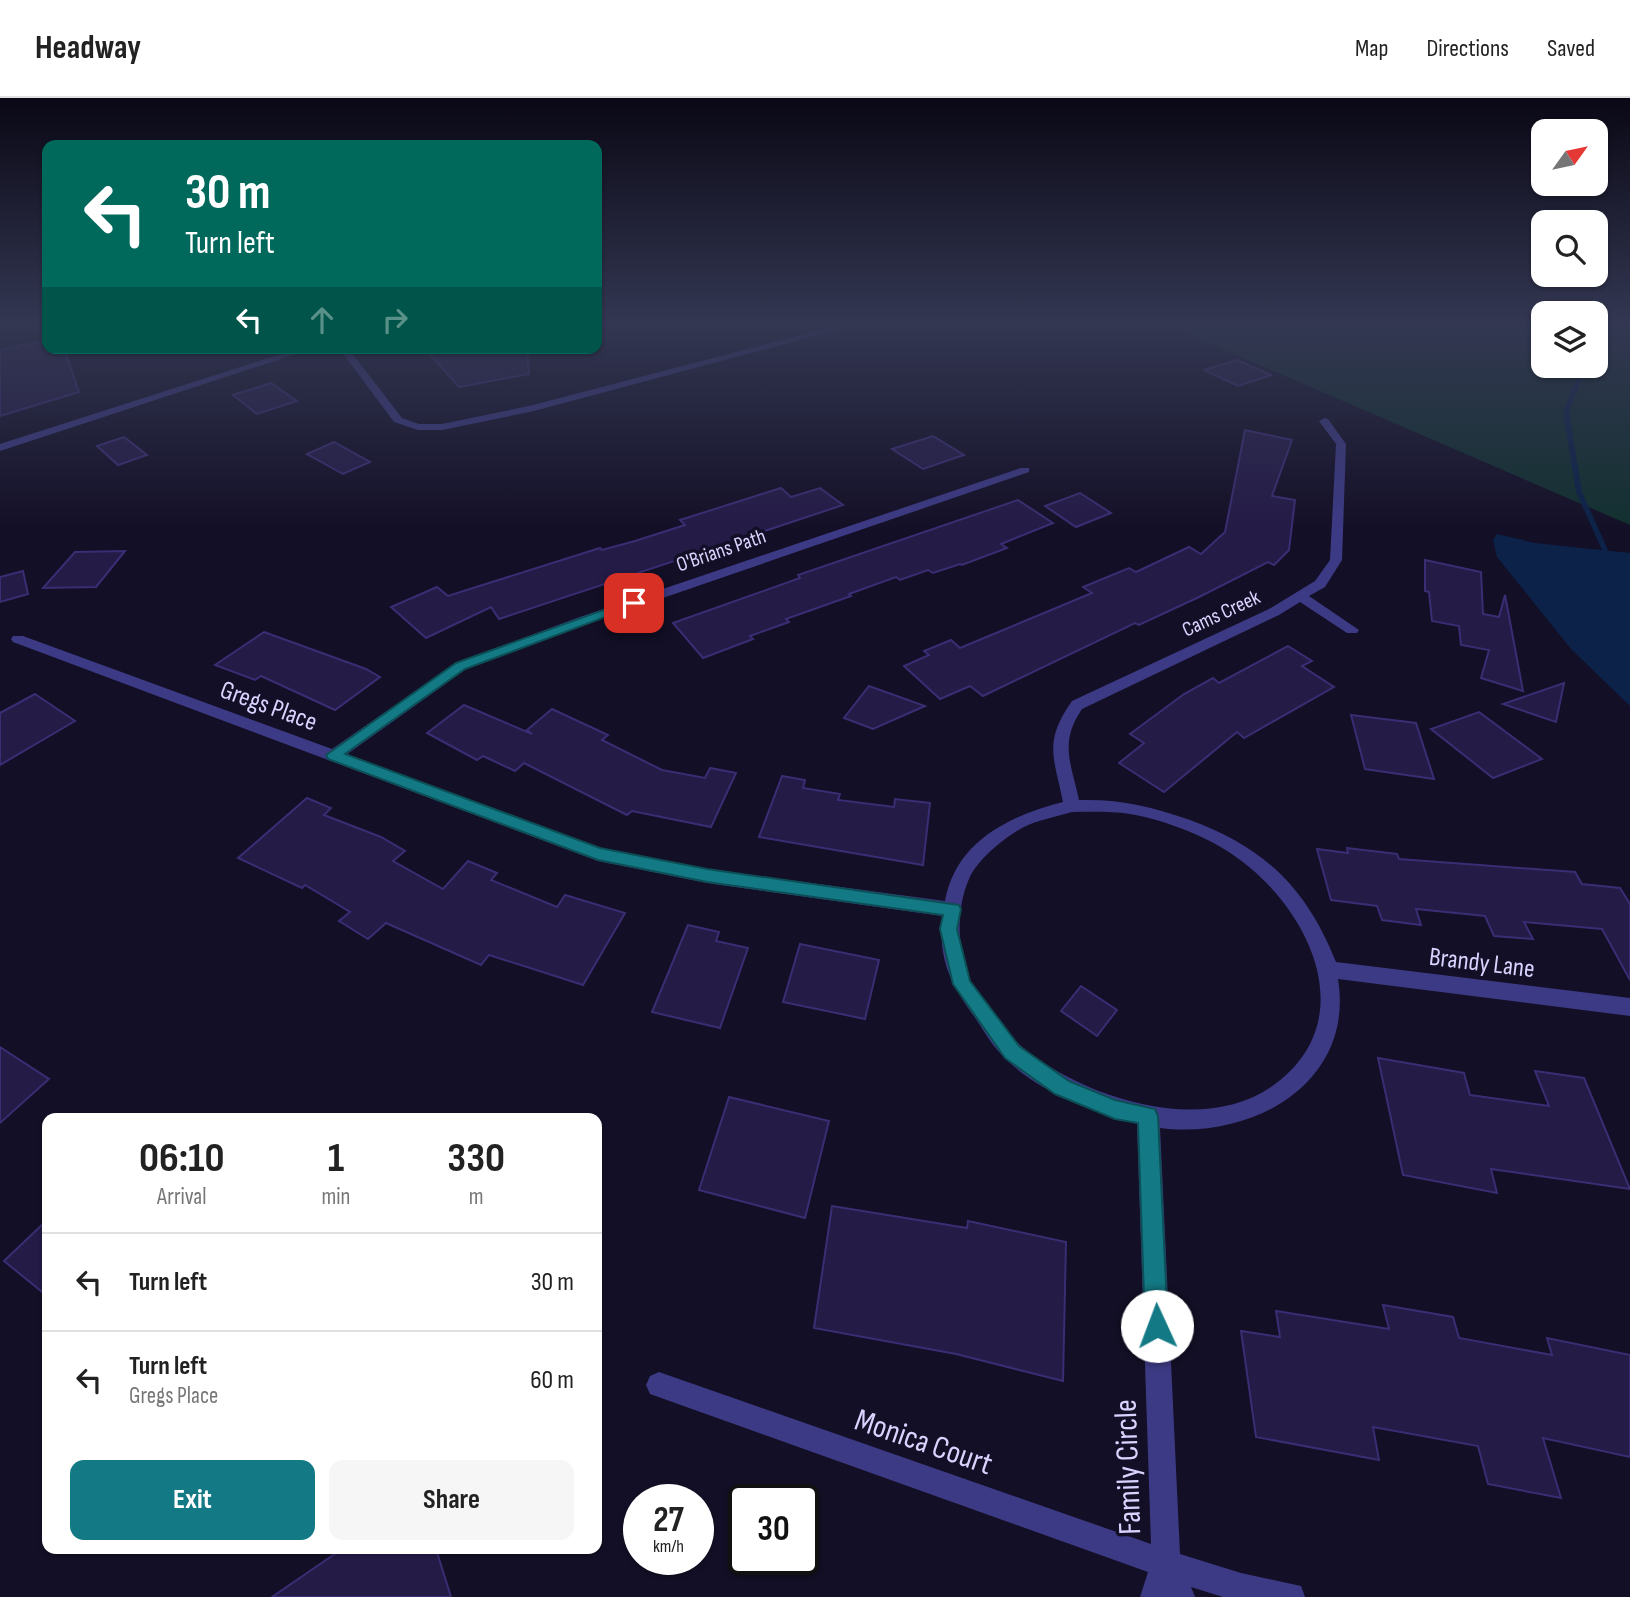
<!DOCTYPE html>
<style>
body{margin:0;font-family:"Sofia Sans Condensed",sans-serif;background:#f6f6f6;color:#222;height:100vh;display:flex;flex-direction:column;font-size:26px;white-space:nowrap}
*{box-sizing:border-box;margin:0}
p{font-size:23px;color:#767676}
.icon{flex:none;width:38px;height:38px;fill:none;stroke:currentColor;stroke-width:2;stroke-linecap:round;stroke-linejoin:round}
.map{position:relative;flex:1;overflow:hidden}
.side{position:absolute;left:42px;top:1015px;width:560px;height:441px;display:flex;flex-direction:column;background:#fff;border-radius:14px;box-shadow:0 2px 5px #0004}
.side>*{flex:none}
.guide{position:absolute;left:42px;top:42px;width:560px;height:214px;border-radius:14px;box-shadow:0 2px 5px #0004;background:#00695c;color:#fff;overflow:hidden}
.needle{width:46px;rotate:57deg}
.buttons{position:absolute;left:1531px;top:21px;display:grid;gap:14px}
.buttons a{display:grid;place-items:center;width:77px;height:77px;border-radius:14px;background:#fff;box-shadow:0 2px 5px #0004;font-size:35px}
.speed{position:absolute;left:623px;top:1386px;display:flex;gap:14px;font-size:35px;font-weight:700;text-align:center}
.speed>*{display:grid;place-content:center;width:91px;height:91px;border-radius:50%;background:#fff;box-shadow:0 2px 5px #0004;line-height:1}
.speed small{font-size:18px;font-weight:400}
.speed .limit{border:4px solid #111;border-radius:10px;background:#fff;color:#111}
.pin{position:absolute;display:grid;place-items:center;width:60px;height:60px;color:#fff;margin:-30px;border-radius:14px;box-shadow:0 4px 10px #0006}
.me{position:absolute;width:77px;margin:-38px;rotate:358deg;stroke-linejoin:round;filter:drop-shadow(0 0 5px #0008)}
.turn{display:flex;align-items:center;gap:24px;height:147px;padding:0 28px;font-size:32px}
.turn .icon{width:91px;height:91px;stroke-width:2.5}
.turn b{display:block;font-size:49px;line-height:60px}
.lanes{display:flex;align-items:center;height:66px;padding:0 28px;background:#0003;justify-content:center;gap:35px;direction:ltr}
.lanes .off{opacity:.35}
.eta{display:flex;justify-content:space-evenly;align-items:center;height:119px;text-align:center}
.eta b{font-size:42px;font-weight:700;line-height:49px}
.cta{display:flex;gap:14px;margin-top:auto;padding:14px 28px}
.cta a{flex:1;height:80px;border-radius:14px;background:#137a85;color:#fff;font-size:28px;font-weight:700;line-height:80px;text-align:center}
.cta a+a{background:#f6f6f6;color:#222}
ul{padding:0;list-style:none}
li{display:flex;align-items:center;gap:21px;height:98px;padding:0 28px;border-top:2px solid #e0e0e0}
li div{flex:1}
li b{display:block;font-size:26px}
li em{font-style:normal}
header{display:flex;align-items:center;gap:42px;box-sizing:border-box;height:98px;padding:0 35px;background:#fff;border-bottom:2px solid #e0e0e0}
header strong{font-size:33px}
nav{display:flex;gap:38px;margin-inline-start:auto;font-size:24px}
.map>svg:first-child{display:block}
</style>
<header>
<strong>Headway</strong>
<nav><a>Map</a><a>Directions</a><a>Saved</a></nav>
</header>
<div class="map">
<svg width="1630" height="1499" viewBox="0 0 1630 1499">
<rect width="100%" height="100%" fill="#130f26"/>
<!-- green -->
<polygon fill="#12302f" points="1217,223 1543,223 1544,268 1596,268 1596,223 1630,223 1630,427 1183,234"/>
<!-- water -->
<polygon fill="#0c2248" points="1497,436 1535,445 1630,455 1630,608 1571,551 1497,459 1493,442"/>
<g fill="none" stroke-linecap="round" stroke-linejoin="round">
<!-- stream -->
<g fill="#0c2248" fill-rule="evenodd">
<polygon points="1599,223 1604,223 1598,237 1596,238 1596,231"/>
<polygon points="1581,268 1587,268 1569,314 1582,394 1608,452 1605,454 1602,452 1576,394 1563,314"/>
</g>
</g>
<!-- building -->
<g fill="#241b47" stroke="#3b2d73" stroke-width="2">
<polygon points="47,242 47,250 64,250 79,294 0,318 0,252"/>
<polygon points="424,250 527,250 529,276 459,289"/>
<polygon points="1237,262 1271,277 1238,288 1204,272"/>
<polygon points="271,285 297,303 257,316 233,297"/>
<polygon points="1245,332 1292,342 1272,398 1295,402 1289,452 1274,467 1268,464 1199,499 1139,527 1135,525 983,598 970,588 940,601 904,568 929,557 924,553 951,542 960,550 1092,495 1083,489 1129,470 1136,474 1189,449 1201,456 1225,434"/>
<polygon points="933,338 964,357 923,371 892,351"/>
<polygon points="124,339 147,357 118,367 97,348"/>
<polygon points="334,344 370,364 343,376 307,356"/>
<polygon points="781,390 791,399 820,390 843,407 499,521 491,509 426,540 391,509 437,489 448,498 600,450 602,452 635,443 685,427 680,422"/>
<polygon points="1080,395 1111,415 1076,429 1045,408"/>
<polygon points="1018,402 1053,425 1001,446 1007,450 962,467 960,466 933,475 928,472 900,482 896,479 849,496 851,498 786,521 789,524 750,538 753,541 703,560 673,525 800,480 798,477"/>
<polygon points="125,453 96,489 43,490 75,454"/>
<polygon points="1425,462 1481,474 1483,516 1499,519 1505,497 1523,593 1481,580 1489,552 1461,547 1459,528 1432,523 1429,494 1425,493"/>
<polygon points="23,473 28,496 0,504 0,479"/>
<polygon points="264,534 366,571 380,579 335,612 261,578 255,582 215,567"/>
<polygon points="1288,548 1312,563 1302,568 1334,589 1244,640 1237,634 1164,694 1119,665 1144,645 1130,636 1184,596 1213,580 1219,585"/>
<polygon points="1564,585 1556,624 1503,606"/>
<polygon points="869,588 925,608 873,631 844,620"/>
<polygon points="35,596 75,623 0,667 0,615"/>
<polygon points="464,607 532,636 527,632 552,611 608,637 602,642 662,672 705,680 710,670 736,675 711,729 632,713 627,717 524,665 515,673 483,658 477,662 427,635"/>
<polygon points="1479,614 1542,661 1493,680 1431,631"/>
<polygon points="1351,617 1416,625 1434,681 1365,671"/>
<polygon points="782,678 805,682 803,690 840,696 838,702 894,709 895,701 930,705 923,767 759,739"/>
<polygon points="307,700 331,710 324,717 381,739 405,753 393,763 443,791 468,763 497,775 491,782 557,809 565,797 625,815 583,887 489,857 481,867 386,825 368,841 339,823 350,814 305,787 302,790 238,760"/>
<polygon points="1347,750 1397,756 1399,761 1575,774 1582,786 1620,790 1630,806 1630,882 1602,831 1524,824 1533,841 1494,838 1485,818 1416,811 1421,827 1382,822 1377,808 1331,802 1317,751 1348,755"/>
<polygon points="688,827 719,834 716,843 748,850 720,930 652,914"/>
<polygon points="800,846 879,862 865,921 783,904"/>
<polygon points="1081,888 1117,912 1097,938 1061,913"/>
<polygon points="0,949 49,981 0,1025"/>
<polygon points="1378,960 1464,975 1470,997 1549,1008 1535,973 1584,980 1630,1091 1491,1071 1497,1095 1403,1077"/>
<polygon points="729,999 829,1023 805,1120 699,1092"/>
<polygon points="832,1108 967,1130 968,1123 1066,1144 1063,1283 956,1256 814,1230"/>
<polygon points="47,1122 47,1198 4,1163"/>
<polygon points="1383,1207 1453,1219 1459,1240 1552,1257 1547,1240 1630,1257 1630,1359 1543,1340 1561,1400 1488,1386 1478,1348 1373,1329 1379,1362 1256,1339 1241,1233 1280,1239 1276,1213 1389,1231"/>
<polygon points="342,1451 436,1451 451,1499 272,1499"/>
</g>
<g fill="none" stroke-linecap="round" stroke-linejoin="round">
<!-- street -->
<g fill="#3d3a85" fill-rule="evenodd">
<polygon points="855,223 871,223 534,313 442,332 418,332 394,324 339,250 348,250 402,320 419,326 442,326 529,308"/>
<polygon points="300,250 314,250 0,353 0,346"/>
<path d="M1324,320L1328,321L1346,346L1342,462L1325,489L1309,498L1359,532L1357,535H1347L1300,504L1279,517L1082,611C1059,645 1071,664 1079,702C1121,701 1150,708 1190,722C1265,750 1306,789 1336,864L1630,900V918L1338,881C1355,986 1251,1042 1160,1030L1180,1456L1241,1475L1301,1488L1305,1499H1223L1191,1489L1195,1499H1140L1148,1474L650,1296L646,1287L650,1278L659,1274L1151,1446L1137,1026C1090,1013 1035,993 1001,956C991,946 984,933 976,921C951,887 938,862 942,818L707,785L598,763L13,544L11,541L13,538H23L332,651L456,565L577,520L1021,370H1029V374L587,526L466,571L346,657L600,750L707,771L945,803C956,743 1009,718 1063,704C1054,659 1043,644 1072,603L1269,511L1315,483L1330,462L1336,346L1319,323ZM1072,714C1091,714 1111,713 1130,716C1160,721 1198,735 1224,751C1305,800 1369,921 1271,989C1200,1038 1080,999 1020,947C1008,937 1000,922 991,910C984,900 974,891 969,880C957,851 956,810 969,781C977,762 1004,740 1022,730C1037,722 1055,719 1072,714Z"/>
</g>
</g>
<!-- sky -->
<linearGradient id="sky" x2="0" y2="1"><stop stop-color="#0a0815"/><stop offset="0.52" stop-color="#333752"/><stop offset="1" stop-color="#333752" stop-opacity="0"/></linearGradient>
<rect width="1630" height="433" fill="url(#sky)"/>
<!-- route -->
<polygon fill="#137a85" stroke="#0c4f56" stroke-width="2" points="634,501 640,505 638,507 465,571 345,656 600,750 707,771 959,807 961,811 957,831 970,883 1019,948 1069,983 1115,1002 1155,1011 1158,1018 1168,1228 1165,1237 1157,1240 1148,1237 1145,1228 1138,1025 1115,1021 1055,996 1005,960 953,886 940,831 943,817 707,784 598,762 328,661 326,657 456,565"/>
<g text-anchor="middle" stroke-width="7" stroke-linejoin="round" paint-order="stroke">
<!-- far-street labels -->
<g font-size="21" fill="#d9d4ff" stroke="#130f26">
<text transform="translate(721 452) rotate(-19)" y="7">O'Brians Path</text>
<text transform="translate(1221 515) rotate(-25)" y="7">Cams Creek</text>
</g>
<!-- street labels -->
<g font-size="26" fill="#d9d4ff" stroke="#130f26">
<text transform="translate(269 607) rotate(20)" y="9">Gregs Place</text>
<text transform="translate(1482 864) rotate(7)" y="9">Brandy Lane</text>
</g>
<!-- near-street labels -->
<g font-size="32" fill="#d9d4ff" stroke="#130f26">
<text transform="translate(924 1343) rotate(19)" y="11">Monica Court</text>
<text transform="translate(1127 1369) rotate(-92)" y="11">Family Circle</text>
</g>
</g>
</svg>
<div class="buttons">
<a><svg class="needle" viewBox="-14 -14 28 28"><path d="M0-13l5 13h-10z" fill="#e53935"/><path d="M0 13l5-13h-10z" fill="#767676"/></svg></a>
<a><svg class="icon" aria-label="search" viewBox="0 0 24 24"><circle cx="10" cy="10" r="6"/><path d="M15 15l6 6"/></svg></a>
<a><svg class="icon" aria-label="layers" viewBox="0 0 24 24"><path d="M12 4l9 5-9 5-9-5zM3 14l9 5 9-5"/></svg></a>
</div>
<div class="speed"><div>27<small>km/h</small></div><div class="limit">30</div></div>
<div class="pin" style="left:634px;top:505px;background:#d93025"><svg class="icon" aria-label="arrive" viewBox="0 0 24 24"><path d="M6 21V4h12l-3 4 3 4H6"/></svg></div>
<svg class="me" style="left:1157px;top:1228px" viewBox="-20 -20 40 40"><circle r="19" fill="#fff"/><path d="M0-13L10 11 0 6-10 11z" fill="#137a85"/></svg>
<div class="guide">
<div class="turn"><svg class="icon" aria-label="left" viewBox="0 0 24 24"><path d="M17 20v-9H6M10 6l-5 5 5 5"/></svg><div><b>30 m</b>Turn left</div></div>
<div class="lanes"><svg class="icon" aria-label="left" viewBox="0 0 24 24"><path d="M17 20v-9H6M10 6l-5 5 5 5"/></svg><svg class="icon off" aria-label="ahead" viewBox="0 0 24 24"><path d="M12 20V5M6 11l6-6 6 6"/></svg><svg class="icon off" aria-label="right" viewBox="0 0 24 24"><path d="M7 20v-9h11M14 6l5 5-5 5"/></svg></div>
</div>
<section class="side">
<div class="eta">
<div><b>06:10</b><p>Arrival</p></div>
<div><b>1</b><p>min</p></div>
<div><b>330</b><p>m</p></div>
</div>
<ul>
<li><svg class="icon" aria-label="left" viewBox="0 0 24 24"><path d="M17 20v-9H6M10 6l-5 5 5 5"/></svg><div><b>Turn left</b></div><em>30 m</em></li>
<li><svg class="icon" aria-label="left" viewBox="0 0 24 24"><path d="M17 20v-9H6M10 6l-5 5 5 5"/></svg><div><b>Turn left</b><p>Gregs Place</p></div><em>60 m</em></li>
</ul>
<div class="cta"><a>Exit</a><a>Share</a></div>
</section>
</div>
